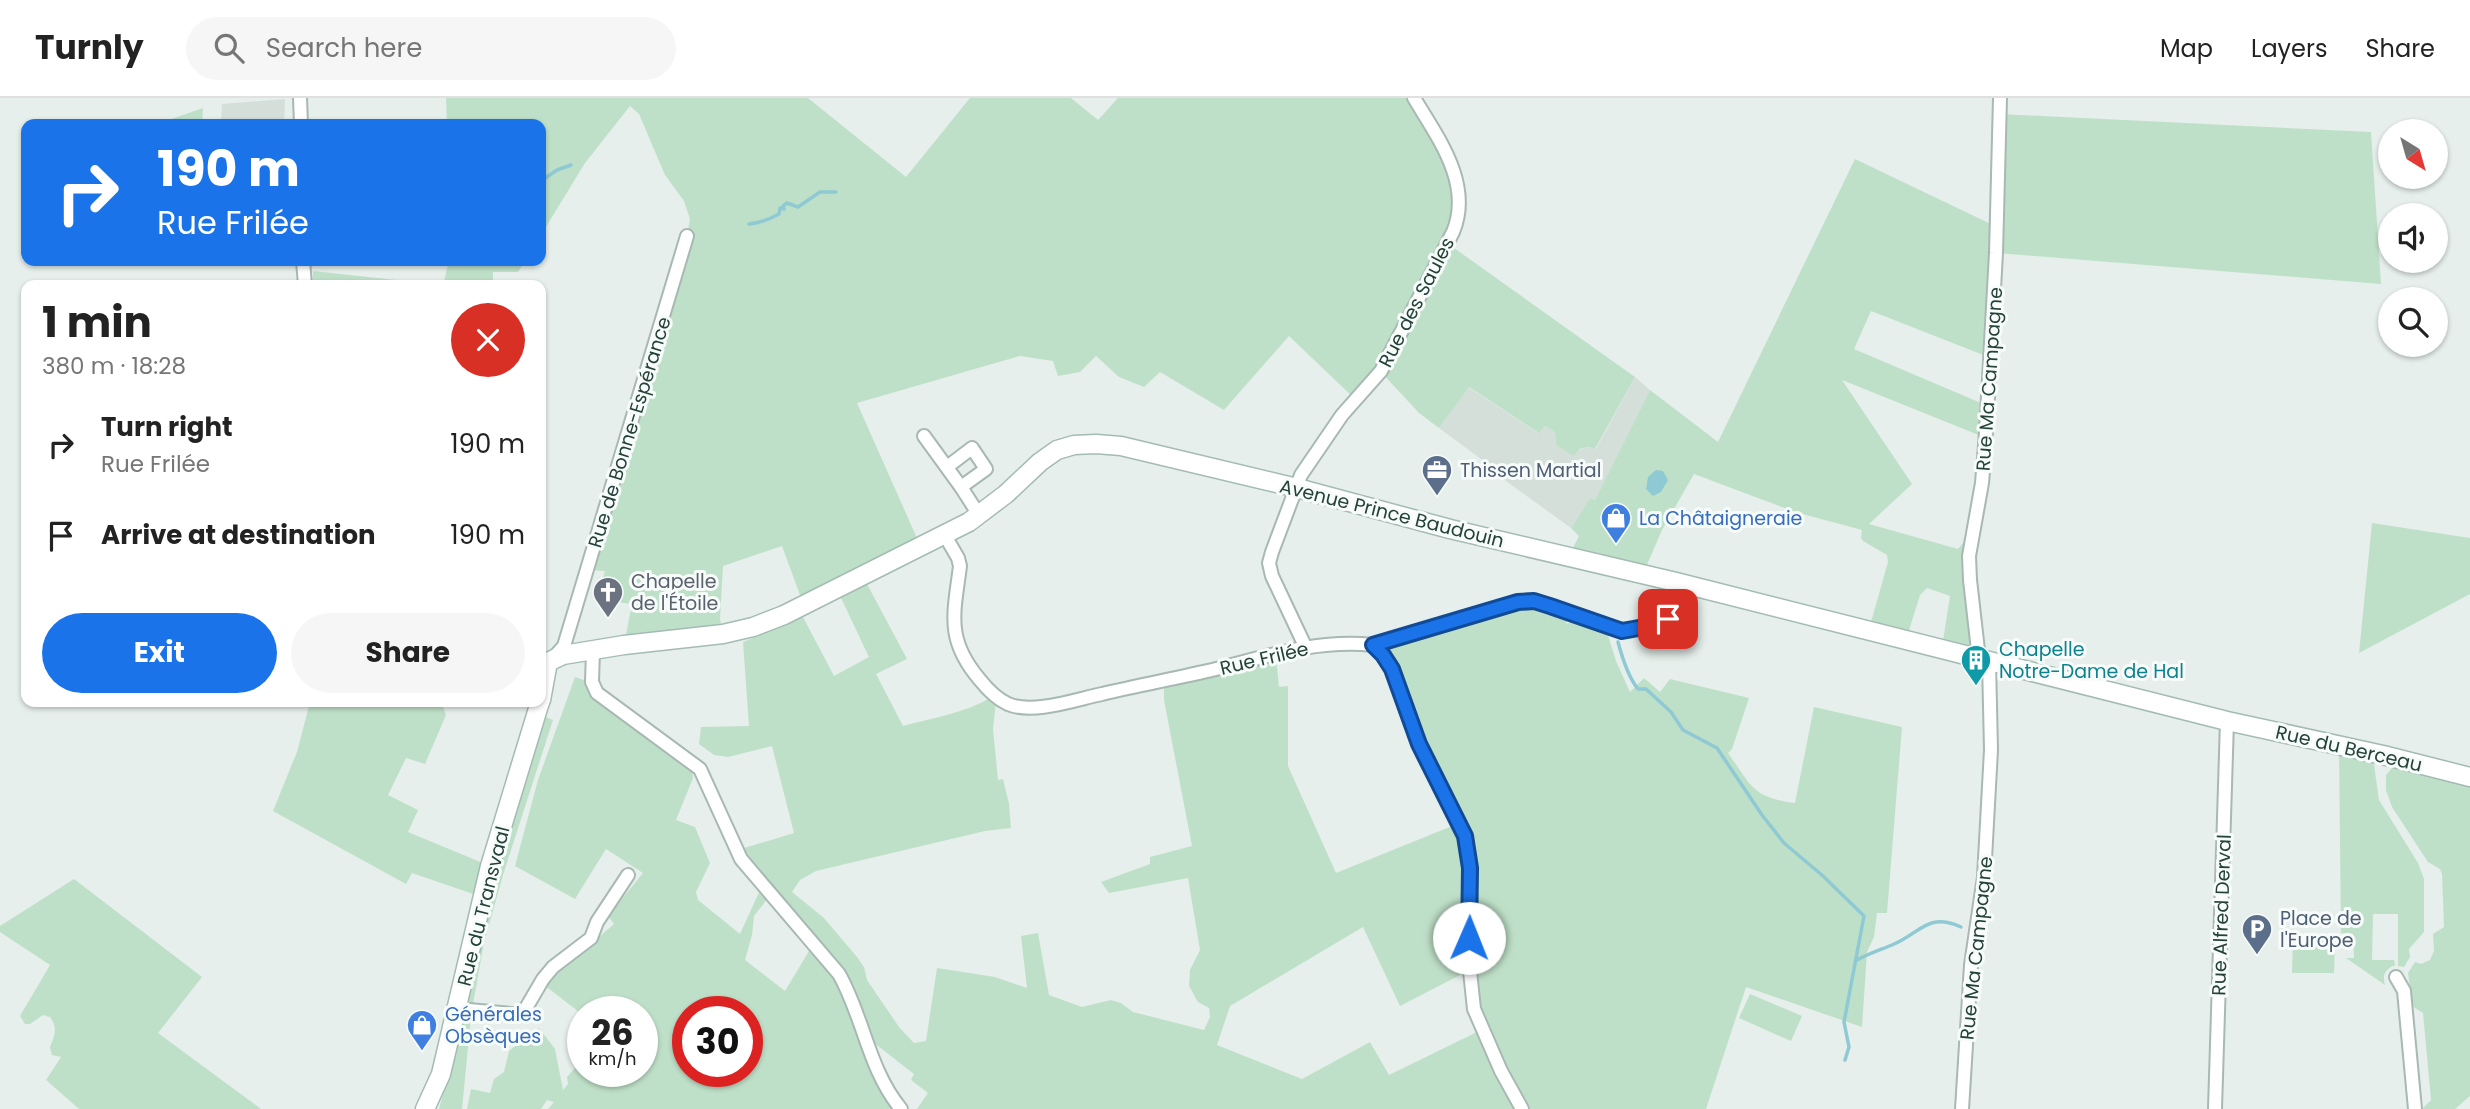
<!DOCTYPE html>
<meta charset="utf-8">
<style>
body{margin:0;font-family:Poppins,sans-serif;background:#f6f6f6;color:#222;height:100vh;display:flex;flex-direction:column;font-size:26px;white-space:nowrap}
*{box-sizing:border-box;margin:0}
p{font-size:23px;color:#767676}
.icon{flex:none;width:38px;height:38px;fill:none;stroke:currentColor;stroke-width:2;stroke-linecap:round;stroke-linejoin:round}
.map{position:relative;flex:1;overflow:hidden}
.panel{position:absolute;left:21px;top:182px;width:525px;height:427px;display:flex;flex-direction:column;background:#fff;border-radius:14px;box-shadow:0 2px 5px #0004}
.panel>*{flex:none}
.guide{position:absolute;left:21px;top:21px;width:525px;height:147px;border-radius:14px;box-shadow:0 2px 5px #0004;background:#1a73e8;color:#fff;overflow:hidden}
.needle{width:46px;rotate:143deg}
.buttons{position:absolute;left:2378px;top:21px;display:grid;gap:14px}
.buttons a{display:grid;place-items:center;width:70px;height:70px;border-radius:50%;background:#fff;box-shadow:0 2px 5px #0004;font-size:35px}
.speed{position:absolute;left:567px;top:898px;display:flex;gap:14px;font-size:35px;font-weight:700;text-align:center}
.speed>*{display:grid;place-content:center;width:91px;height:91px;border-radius:50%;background:#fff;box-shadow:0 2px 5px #0004;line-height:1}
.speed small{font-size:18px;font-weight:400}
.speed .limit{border:10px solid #d22;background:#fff;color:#111}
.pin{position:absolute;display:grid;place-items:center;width:60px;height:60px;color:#fff;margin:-30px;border-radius:14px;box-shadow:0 4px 10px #0006}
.me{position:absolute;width:77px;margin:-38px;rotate:1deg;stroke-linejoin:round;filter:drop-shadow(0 0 5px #0008)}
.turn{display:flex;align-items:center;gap:24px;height:147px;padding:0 21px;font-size:32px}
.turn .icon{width:91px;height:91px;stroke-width:2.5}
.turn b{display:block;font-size:49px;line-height:60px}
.round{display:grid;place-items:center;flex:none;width:74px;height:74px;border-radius:37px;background:#f6f6f6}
.overview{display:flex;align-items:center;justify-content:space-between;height:119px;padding:0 21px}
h1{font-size:42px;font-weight:700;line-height:52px}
.action{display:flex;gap:14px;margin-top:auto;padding:14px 21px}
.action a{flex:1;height:80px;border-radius:42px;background:#1a73e8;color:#fff;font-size:28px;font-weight:700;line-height:80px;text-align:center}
.action a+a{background:#f6f6f6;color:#222}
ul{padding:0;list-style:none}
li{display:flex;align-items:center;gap:21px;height:91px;padding:0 21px}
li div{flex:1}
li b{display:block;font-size:26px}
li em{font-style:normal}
header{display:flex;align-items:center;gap:42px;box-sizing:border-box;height:98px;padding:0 35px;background:#fff;border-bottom:2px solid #e0e0e0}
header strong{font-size:33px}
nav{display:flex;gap:38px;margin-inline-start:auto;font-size:24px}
.search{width:490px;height:63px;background:#f6f6f6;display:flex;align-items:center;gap:18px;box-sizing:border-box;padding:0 24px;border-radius:38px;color:#767676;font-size:26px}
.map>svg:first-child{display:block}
</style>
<header>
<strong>Turnly</strong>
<div class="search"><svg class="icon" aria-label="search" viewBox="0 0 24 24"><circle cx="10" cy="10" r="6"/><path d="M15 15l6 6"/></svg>Search here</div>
<nav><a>Map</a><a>Layers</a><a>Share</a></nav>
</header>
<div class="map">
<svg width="2470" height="1011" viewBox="0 0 2470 1011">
<rect width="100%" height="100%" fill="#e6efeb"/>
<!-- built -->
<g fill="#d4dfda">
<polygon points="285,1 284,26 221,26 222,6"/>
<polygon points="1635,279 1650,292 1595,402 1590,400 1571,430 1499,378 1500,375 1439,330 1468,289 1538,335 1545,328 1555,334 1556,347 1578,352 1589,349 1596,351"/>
</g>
<!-- green -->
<g fill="#bfe0c8" fill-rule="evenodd">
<polygon points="446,0 808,0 906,79 970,0 1071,0 1098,22 1118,0 1414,0 1458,88 1447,145 1635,279 1595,351 1589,349 1579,351 1574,358 1556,347 1555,334 1545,328 1539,335 1469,289 1439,330 1419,315 1381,274 1355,301 1289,238 1224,312 1160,274 1144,289 1119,279 1096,258 1080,274 1058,278 1053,263 1020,258 857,305 920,447 804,508 782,448 723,468 720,521 723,536 624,547 632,506 597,501 605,473 587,472 687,138 690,121 684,103 665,77 639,16 630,8 585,65 541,137 541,26 447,26"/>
<polygon points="203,10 202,26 157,26"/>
<polygon points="1999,16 2371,34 2381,186 1997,155 1991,260 1871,213 1854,251 1988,308 1986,340 1842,282 1912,386 1869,426 1958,451 1972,434 1979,561 1943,543 1950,498 1927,490 1920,497 1906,542 1871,524 1888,464 1887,457 1863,443 1861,440 1862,432 1795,414 1694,376 1662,432 1643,476 1569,458 1579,438 1571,430 1590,400 1595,402 1650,292 1718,344 1855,61 1997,129"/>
<polygon points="449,163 525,163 518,174 493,174 493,187 443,187"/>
<polygon points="313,173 442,187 313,187"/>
<polygon points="2372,425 2470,440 2470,496 2359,555"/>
<path d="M867,486L907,561L876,576L903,628C933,620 965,615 992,599L996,603L993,631L998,682L1003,681L1009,706L1011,730L985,733L816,773L800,782L792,794L824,820L857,859L864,869L867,882L899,929L914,945L926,943L937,870L995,879L1027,890L1021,838L1038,835L1049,897L1082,909L1111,902L1121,905L1133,914L1204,932L1210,919L1209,910L1198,904L1189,888L1190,872L1200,852L1188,780L1109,795L1101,784L1150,766V759L1192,748L1164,602V587L1276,560L1279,589L1288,588V668L1336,775L1457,726L1464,743L1467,876L1460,877L1400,908L1363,829L1230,908L1217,947L1302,981L1370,944L1389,977L1479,933L1518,1011H917L928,995L911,982L914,976L869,941L865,915L847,881L764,784L741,751L794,735L772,648L728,659L714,657L699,646L701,629L749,628L743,544L803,519L834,578L869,559L841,500Z"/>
<path d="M1536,509L1568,520L1566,526L1575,522L1607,534L1616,563L1630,594L1644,580L1660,594L1670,581L1749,600L1732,651L1728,655C1752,688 1751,699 1795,705L1814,609L1902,629L1887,815H1877L1874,839L1867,854L1862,929L1746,889L1706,1011H1525L1477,909L1472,876V746L1455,699L1439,673L1428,649L1390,556L1389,548L1514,510Z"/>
<path d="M575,579L589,584L692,672L693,680L676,722L695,729L710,765L696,794L698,802L740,836L761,790L768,800L754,818L752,837L745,862L785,893L812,848C823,864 836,880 844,898C859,937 867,979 895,1011H548L554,1004L547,1002L541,1011H467L471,991L490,995L494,981L504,974L509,953L520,944L524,945L539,930L555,951L563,992L568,986L567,979L576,969H583V973H642V914H583V917L544,887L614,826L608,818L643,775L606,751L575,801L515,768L538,682ZM688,914H747V973H688Z"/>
<polygon points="310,604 441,604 446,617 425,666 406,660 388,697 418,712 408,734 490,768 482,799 412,775 406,786 273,713 297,654"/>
<polygon points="546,619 553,622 503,777 484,845 473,906 468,904 468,900 500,765"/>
<path d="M2339,651L2370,659L2374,667L2379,702L2418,765L2424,781V834L2409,851L2410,859L2404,869L2398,868V816H2373L2372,862H2394L2395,867C2385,871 2382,877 2385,887L2346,860H2354L2353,836L2341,835Z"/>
<polygon points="2397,664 2470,687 2470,998 2455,1011 2422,1011 2431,1002 2423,915 2412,908 2408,875 2415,864 2421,866 2430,862 2434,853 2433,836 2444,829 2442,776 2440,771 2428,764 2392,709 2386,692 2386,677"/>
<path d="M74,781L202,879L158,935L261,1011H79L46,982L61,959L52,957L50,949C55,937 58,930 50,919L43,917L30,926H25L20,918L50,867L0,834V828Z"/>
<polygon points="2293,840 2335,841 2334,875 2292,875"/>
<polygon points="1750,896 1802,918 1791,943 1739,920"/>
<polygon points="464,918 471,918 462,1011 439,1011"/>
</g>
<!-- water -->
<polygon fill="#8ec9d4" points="1656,372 1663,373 1668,382 1661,394 1653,398 1646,391 1648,379"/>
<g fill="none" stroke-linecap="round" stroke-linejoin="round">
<!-- stream -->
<g stroke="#8ec9d4" stroke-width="3.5">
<polyline points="541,83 557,72 571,67"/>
<path d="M749,126C759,125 770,121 779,116L780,110L784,111L783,108L787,105L798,109L820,94H836"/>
<path d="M1618,544C1622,559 1629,580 1638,591H1646L1671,614L1683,632L1717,650L1762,717L1784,745L1823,778L1864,818L1844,924L1849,949L1845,962"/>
<path d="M1857,862C1868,856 1880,852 1892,847C1921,835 1927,814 1961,829"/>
</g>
<!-- street casing -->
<g stroke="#a8b8b2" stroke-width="16">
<g id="street">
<polyline points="300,0 301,26"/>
<polyline points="303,163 305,187"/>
<polyline points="924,338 961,389 979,417"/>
<polyline points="947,369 972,350 986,371 961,389"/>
<path d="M944,436L958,460L960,468C954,516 945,541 980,582C988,592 997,601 1008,606C1033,617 1077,601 1102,596C1140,587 1178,580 1216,571C1268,558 1318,541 1373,547L1518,504L1534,503L1550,508L1622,533L1666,525L1669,520L1676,484"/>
<polyline points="1373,547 1383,557 1393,571 1419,646 1465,738 1470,770 1469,864 1474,911 1501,973 1522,1011"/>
<path d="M1305,548L1272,478L1269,465L1272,454L1301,377L1342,317L1381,273L1453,134C1473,86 1438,40 1414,0"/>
<path d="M593,553L592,584L597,595L700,671L741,761L839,876C864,920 868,971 901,1011"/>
<polyline points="555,558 564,548 687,138"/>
<polyline points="1979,561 1970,482 1969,458 1982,385 1986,334 1996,155 2000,0"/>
<polyline points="2396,879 2404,893 2415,1011"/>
<polyline points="458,911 522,917 543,881 553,869 591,840 597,824 628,777"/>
<polyline points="1962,1011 1971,867 1984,779 1991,652 1989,563"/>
<polyline points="2215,1011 2227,623"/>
</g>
</g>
<!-- secondary casing -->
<g stroke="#a4bbb3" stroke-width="21">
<g id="secondary">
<polyline points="541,602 548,564 563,557 624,547 723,536 753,529 784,517 969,424 1006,396 1040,364 1057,352 1074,347 1096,346 1121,348 1297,390 1450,431 1676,484 2227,623 2383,657 2470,679"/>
<polyline points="425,1011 441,976 490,768 540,604"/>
</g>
</g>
<!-- street -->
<use href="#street" stroke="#fff" stroke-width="12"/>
<!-- secondary -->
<use href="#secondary" stroke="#fff" stroke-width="18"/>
</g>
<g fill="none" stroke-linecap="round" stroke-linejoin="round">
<!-- route casing -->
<g stroke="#114b97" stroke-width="18">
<polyline id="route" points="1469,840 1470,770 1465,738 1419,646 1392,571 1383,557 1373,547 1518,504 1534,503 1550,508 1622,533 1666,525 1668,521"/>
</g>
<!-- route -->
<use href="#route" stroke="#1a73e8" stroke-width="12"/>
</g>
<!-- icons -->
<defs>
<g id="office-pin" transform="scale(1.575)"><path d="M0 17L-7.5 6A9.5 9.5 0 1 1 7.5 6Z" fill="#5c6f8a" stroke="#f7fbf9"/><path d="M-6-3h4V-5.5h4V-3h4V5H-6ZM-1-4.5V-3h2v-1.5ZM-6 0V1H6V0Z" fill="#fff"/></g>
<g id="shop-pin" transform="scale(1.575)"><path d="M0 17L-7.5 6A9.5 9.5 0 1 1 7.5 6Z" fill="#3f7fe0" stroke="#f7fbf9"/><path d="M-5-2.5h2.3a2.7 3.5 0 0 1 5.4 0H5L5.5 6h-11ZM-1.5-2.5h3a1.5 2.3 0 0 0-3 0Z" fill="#fff"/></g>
<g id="church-pin" transform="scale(1.575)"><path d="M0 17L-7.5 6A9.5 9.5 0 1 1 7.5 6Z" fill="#6b7280" stroke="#f7fbf9"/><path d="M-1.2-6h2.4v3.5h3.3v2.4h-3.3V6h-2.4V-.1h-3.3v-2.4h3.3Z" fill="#fff"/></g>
<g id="building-pin" transform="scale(1.575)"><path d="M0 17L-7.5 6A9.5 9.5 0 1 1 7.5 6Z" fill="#0f9aa8" stroke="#f7fbf9"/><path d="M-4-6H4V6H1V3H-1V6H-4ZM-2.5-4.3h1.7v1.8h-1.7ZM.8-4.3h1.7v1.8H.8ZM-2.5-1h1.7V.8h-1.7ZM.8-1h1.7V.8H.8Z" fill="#fff"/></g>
<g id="parking-pin" transform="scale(1.575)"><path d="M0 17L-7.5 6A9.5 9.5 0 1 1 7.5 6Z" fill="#5c6f8a" stroke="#f7fbf9"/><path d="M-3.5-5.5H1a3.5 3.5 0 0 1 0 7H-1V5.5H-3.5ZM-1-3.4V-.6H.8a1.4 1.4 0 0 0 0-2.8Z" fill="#fff"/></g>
</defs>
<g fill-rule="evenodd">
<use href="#office-pin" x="1437" y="372"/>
<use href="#shop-pin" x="1616" y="420"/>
<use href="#church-pin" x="608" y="494"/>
<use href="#building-pin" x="1976" y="562"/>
<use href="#parking-pin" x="2257" y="831"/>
<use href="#shop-pin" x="422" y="927"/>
</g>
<g text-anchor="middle" stroke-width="6" stroke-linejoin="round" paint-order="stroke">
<!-- street labels -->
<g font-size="19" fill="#24423a" stroke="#f7fbf9">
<text transform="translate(1416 204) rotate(-63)" y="7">Rue des Saules</text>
<text transform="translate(1989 281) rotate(-86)" y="7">Rue Ma Campagne</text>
<text transform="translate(629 334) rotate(-73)" y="7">Rue de Bonne-Espérance</text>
<text transform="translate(1392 415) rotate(14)" y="7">Avenue Prince Baudouin</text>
<text transform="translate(1264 560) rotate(-13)" y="7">Rue Frilée</text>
<text transform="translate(2349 650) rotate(13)" y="7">Rue du Berceau</text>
<text transform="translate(483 808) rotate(-76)" y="7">Rue du Transvaal</text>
<text transform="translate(2221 817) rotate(-88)" y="7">Rue Alfred Derval</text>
<text transform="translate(1976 850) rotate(-84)" y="7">Rue Ma Campagne</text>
</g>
<!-- service labels -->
<g font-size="19" fill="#4e5e75" stroke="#f7fbf9" text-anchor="start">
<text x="1460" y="379">Thissen Martial</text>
<text x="2280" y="827">Place de<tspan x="2280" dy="22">l'Europe</tspan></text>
</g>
<!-- shop labels -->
<g font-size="19" fill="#366cbe" stroke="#f7fbf9" text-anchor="start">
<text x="1639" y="427">La Châtaigneraie</text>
<text x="445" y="923">Générales<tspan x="445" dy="22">Obsèques</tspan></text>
</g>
<!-- worship labels -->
<g font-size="19" fill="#5b616d" stroke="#f7fbf9" text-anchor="start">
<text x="631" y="490">Chapelle<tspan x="631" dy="22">de l'Étoile</tspan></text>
</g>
<!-- culture labels -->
<g font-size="19" fill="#0d838f" stroke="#f7fbf9" text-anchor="start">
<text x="1999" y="558">Chapelle<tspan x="1999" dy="22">Notre-Dame de Hal</tspan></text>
</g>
</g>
</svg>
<div class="buttons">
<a><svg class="needle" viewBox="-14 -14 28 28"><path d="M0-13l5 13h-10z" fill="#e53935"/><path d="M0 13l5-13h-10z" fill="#767676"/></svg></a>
<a><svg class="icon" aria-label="sound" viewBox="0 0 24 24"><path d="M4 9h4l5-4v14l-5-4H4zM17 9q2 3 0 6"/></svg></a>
<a><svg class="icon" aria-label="search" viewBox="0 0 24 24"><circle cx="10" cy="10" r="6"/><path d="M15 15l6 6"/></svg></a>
</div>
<div class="speed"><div>26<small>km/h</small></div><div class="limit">30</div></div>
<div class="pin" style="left:1668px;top:521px;background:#d93025"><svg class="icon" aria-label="arrive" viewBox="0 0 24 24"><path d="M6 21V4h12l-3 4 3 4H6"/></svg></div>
<svg class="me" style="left:1469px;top:840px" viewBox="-20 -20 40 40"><circle r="19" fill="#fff"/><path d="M0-13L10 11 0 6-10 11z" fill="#1a73e8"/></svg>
<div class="guide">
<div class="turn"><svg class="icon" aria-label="right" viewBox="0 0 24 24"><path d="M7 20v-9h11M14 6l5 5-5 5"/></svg><div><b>190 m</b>Rue Frilée</div></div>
</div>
<section class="panel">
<div class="overview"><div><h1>1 min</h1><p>380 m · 18:28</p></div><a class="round" style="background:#d93025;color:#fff"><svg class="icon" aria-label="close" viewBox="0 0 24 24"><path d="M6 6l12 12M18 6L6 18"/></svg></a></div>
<ul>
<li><svg class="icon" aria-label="right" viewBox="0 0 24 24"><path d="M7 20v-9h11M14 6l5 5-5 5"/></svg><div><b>Turn right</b><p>Rue Frilée</p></div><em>190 m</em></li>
<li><svg class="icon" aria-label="arrive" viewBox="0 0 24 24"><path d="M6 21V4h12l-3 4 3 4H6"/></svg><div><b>Arrive at destination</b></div><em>190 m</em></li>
</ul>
<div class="action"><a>Exit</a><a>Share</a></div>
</section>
</div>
